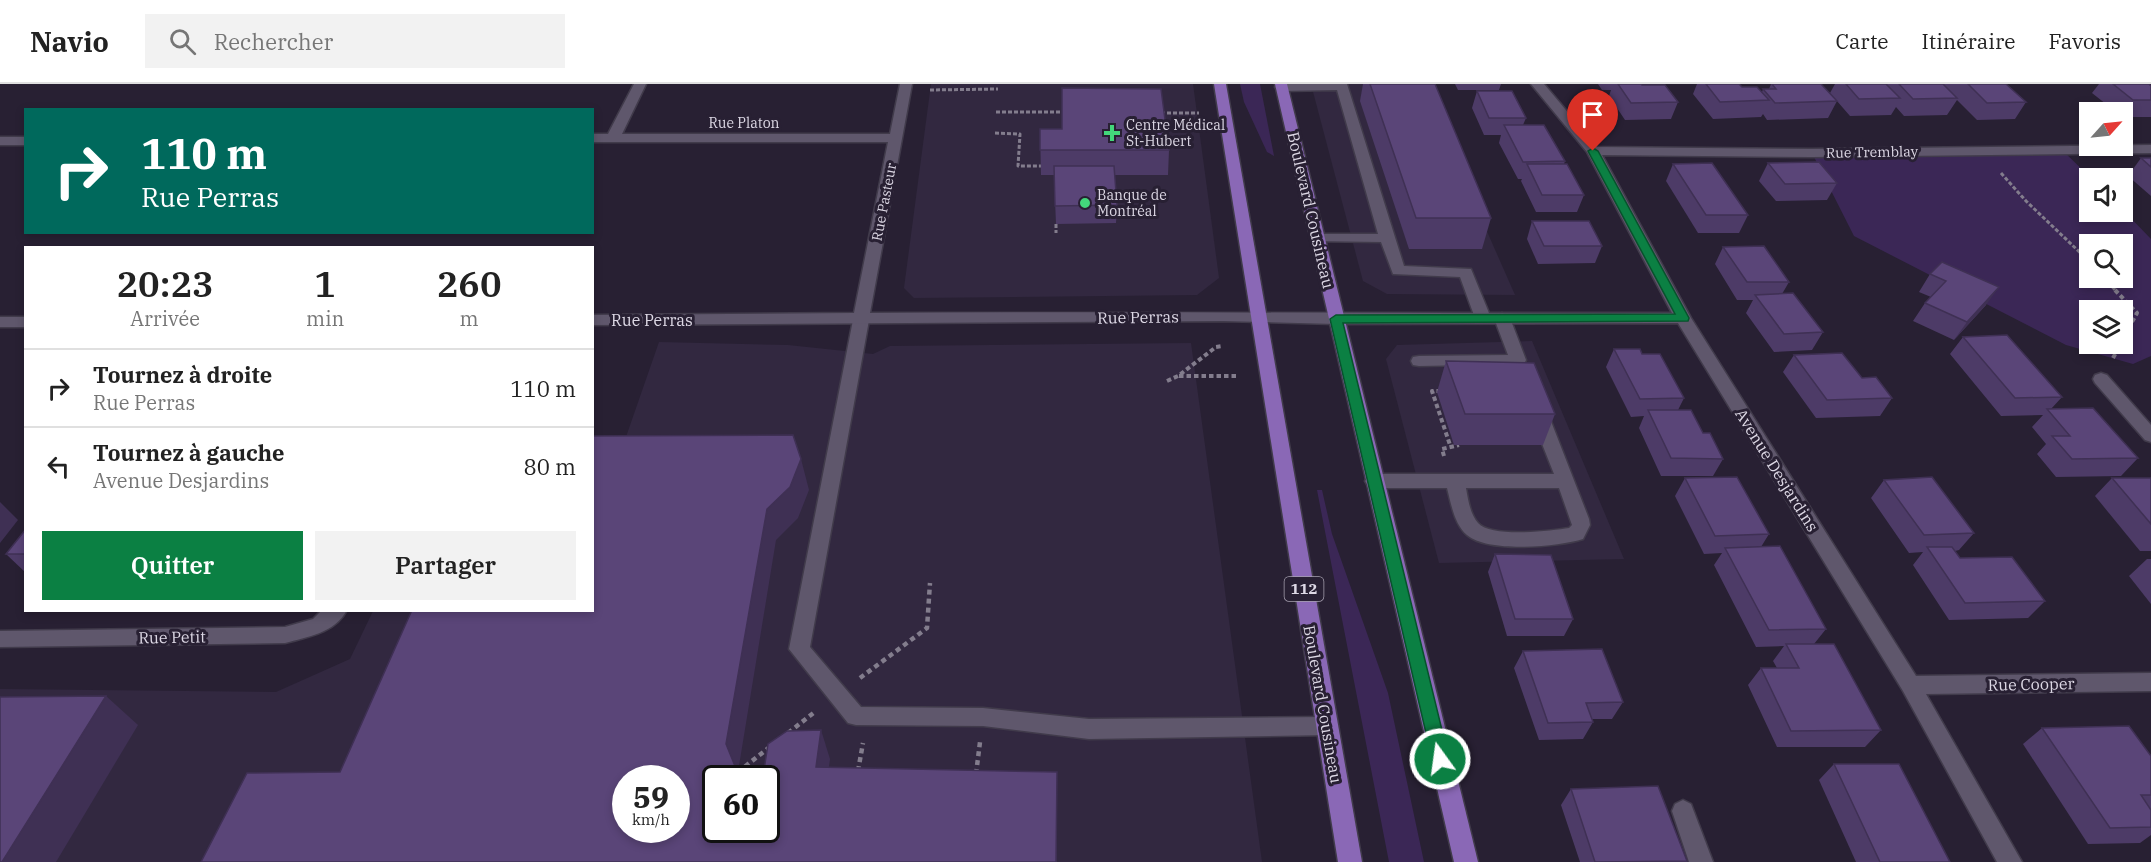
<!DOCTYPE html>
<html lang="fr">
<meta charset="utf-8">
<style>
body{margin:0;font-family:"IBM Plex Serif",serif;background:#f2f2f2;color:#222;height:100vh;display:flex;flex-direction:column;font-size:22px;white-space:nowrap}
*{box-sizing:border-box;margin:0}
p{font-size:20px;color:#767676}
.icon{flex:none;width:33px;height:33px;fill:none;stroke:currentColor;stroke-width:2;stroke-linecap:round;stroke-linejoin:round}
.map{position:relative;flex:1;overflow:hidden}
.sheet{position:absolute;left:24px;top:162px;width:570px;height:366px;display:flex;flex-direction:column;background:#fff;border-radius:0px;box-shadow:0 3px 9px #0003}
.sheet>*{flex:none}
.hud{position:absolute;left:24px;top:24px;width:570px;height:126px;border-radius:0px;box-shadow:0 3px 9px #0003;background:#00695c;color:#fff;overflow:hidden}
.needle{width:39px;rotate:63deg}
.buttons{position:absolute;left:2079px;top:18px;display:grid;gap:12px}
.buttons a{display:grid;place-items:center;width:54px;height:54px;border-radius:0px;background:#fff;box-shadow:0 3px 9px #0003;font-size:30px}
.speed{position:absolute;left:612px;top:681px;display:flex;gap:12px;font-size:30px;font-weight:700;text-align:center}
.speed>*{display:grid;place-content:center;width:78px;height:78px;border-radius:50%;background:#fff;box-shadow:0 3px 9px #0003;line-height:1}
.speed small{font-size:15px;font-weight:400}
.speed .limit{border:3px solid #111;border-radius:9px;background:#fff;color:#111}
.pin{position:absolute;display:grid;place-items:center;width:51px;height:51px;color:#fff;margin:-62px -26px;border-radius:50% 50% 50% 0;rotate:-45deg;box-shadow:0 0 6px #0007}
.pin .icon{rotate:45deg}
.me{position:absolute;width:66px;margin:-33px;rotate:346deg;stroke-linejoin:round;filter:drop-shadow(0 0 4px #0008)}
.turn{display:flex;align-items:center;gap:21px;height:126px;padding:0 18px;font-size:27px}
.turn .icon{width:78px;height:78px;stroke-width:2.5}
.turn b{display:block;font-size:42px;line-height:51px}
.eta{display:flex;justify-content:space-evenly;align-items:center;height:102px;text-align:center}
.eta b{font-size:36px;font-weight:600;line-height:42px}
.button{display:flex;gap:12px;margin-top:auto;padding:12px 18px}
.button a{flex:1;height:69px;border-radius:0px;background:#0b8043;color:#fff;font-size:24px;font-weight:600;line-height:69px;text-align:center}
.button a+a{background:#f2f2f2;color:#222}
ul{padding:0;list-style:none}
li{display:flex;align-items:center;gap:18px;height:78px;padding:0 18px;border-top:2px solid #e0e0e0}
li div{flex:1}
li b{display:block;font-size:22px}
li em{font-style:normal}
header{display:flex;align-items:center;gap:36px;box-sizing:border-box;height:84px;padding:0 30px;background:#fff;border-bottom:2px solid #e0e0e0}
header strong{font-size:28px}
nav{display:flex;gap:33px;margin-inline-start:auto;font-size:21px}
.search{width:420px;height:54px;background:#f2f2f2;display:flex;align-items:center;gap:15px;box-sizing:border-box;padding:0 21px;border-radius:0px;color:#767676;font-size:22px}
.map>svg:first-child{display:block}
</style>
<header>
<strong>Navio</strong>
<div class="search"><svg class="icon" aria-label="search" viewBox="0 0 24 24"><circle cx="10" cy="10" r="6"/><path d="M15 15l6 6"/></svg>Rechercher</div>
<nav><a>Carte</a><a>Itinéraire</a><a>Favoris</a></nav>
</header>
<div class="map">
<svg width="2151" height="778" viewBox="0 0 2151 778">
<rect width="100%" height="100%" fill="#282033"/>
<!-- built -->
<g fill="#322840" fill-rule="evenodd">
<polygon points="931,0 1193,0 1219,194 1197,211 914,214 904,204"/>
<polygon points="1311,0 1422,0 1515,211 1387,210 1363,197"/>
<polygon points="1532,257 1624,475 1439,479 1386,275 1397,261"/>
<path d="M659,258L788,261L873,270L890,262L1191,259L1262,778H0V605L276,608L350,575L373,527L592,526L619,373ZM626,694H676V746H626ZM716,694H766V746H716Z"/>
</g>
<!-- green -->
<g fill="#3b2756" fill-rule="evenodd">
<polygon points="1240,0 1260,0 1274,72 1267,68 1244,18"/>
<path d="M2062,66L2091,94L2090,128L2123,126L2151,155V272L2133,280L2066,261L1854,152L1812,69ZM2090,160H2122V194H2090ZM2090,226H2122V260H2090Z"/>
<polygon points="1317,406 1322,406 1332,450 1388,609 1424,778 1389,778"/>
</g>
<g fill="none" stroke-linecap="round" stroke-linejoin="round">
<!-- lane casing -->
<g stroke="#413b4b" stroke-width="3">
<g id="lane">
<polygon points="1278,0 1347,0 1404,182 1471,185 1491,234 1489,238 1483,239 1475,234 1460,193 1393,190 1381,158 1312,157 1310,154 1312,151 1317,150 1378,150 1337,6 1281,7 1275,3"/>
<polygon points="1502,229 1510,234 1526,276 1524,280 1419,282 1413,281 1411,277 1413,273 1419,272 1508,271 1494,234"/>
<polygon points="861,231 869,236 810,563 861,623 983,624 1089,635 1327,633 1335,635 1338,642 1335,649 1327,651 1089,655 983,642 856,641 848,639 789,565 853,236"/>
<path d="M1538,321L1544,323L1547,327L1589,435L1590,441L1583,455C1558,463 1488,469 1467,451C1454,440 1451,419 1447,404H1374L1368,402L1365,397L1368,392L1374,390H1554L1529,327L1532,323ZM1466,404H1559L1572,441L1569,444C1550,447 1491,454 1478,439C1470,430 1468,415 1466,404Z"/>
<polygon points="1683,716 1691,720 1713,778 1689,778 1672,727 1675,720"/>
</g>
</g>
<!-- street casing -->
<g stroke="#413b4b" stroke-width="3">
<g id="street">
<path d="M634,0H646L622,50H890L900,0H912L870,229C1138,227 1405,230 1672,229L1587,68L1531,0H1544L1597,63L1812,65L2151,61V69L1812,73L1602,71L1691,234L1916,592L2151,589V607L1926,610L2022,778H1997L1903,607L1678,239L1336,240L1223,237L592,241V231L854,229L888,58H592V50H608Z"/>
<rect x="0" y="53" width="26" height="8"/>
<rect x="0" y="233" width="26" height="10"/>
<polygon points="2101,289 2107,291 2151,341 2151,358 2145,356 2095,299 2093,295 2095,291"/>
<path d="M322,526H347C335,549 307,553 285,559L0,563V547L285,543L313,535Z"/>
</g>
</g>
<!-- primary casing -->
<g stroke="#413b4b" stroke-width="3">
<g id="primary">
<polygon points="1214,0 1226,0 1362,778 1338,778"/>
<polygon points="1275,0 1287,0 1478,778 1454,778"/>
</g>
</g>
<!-- path-far2 -->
<g stroke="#837d8d" stroke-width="3" stroke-dasharray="4 2" stroke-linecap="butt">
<polyline points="930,6 998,5"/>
<polyline points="996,28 1066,28"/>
<polyline points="1161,29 1199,29"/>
<polyline points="995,49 1020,50 1018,82 1041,82"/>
<polyline points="2001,89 2026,117 2090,178"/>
<polyline points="1056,140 1056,149"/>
<polyline points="2104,194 2117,208"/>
</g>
<!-- path-far1 -->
<g stroke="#837d8d" stroke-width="4" stroke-dasharray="4.5 3" stroke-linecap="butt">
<polyline points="2115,206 2137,229 2122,256"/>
<polyline points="2113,274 2121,260"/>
<polyline points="1179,292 1237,292"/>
<polyline points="1167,297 1178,292 1216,263 1223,262"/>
<polyline points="1441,307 1432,307 1450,361"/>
<polyline points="1444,372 1442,365 1459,361"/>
</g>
<!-- path -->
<g stroke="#837d8d" stroke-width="4.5" stroke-dasharray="5 4" stroke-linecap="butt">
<polyline points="860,594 927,544 930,499"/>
<polyline points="788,649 816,627"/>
<polyline points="858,687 863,659"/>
<polyline points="738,688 771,662"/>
<polyline points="976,690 980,658"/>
</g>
<!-- lane -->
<use href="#lane" fill="#5f576c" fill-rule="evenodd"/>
<!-- street -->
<use href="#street" fill="#5f576c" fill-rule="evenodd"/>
<!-- primary -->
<use href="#primary" fill="#8a68b6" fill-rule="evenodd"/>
</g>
<!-- wall -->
<g fill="#4d3b67">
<polygon points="1363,0 1435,0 1491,134 1482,165 1409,165 1360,17"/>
<polygon points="1455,0 1501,0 1499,6 1458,6"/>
<polygon points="1598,0 1641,0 1642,1 1678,18 1671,35 1625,36 1609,12 1611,6 1602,6"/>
<polygon points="1697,0 1739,0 1742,3 1762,8 1763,5 1769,5 1771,0 1837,17 1828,34 1767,36 1763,30 1761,33 1713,35 1693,10"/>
<polygon points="1835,0 2006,0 2026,18 2015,35 1977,36 1957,16 1947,31 1904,32 1896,23 1891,31 1850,32 1830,9"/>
<polygon points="2099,0 2149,0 2151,2 2151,33 2122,33 2122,28 2116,28 2092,9"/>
<polygon points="1477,7 1526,34 1523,41 1565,77 1564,80 1584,111 1577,128 1536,128 1521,97 1522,95 1518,95 1499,59 1501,51 1484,51 1472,24"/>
<polygon points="1040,45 1169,66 1168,91 1114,91 1117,121 1116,139 1056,140 1054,91 1041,91"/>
<polygon points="2141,74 2151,74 2151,112 2128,92"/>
<polygon points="1768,79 1837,99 1827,116 1776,117 1759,97"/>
<polygon points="1673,80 1748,131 1739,149 1698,149 1666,97"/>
<polygon points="1532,137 1602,162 1595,179 1538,180 1527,155"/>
<polygon points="1723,163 1789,198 1782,210 1823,248 1812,266 1774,268 1746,229 1753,216 1737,216 1715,180"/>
<polygon points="1942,178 1986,221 1954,256 1913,237 1925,219 1931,213 1919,208 1930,190"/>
<polygon points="1963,253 2062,313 2051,325 2138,374 2121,392 2056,393 2037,370 2046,360 2032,343 2043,331 2001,332 1950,270"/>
<polygon points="1614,265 1642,270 1684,314 1678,326 1703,349 1723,375 1713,392 1661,392 1639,344 1644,332 1631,333 1606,283"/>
<polygon points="1794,271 1862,294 1892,314 1880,332 1816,334 1783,288"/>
<polygon points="1446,277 1555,330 1543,361 1454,361 1437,308"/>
<polygon points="1685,394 1769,450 1761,463 1826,545 1814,560 1881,646 1865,663 1777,663 1748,601 1761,584 1777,584 1773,577 1784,562 1756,563 1714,481 1722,469 1704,470 1675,412"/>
<polygon points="2112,394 2151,394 2151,467 2140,467 2095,412"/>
<polygon points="1884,396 1974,449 1959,466 1955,467 1960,474 2045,517 2028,534 1949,536 1913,481 1923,468 1909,469 1871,414"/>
<polygon points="26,445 26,489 6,470"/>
<polygon points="1495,470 1573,535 1564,552 1507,552 1488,488"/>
<polygon points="2147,475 2151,475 2151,520 2129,492"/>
<polygon points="1523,567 1623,618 1612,635 1592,635 1593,638 1583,655 1539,656 1514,584"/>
<polygon points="2042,644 2151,672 2151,751 2140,759 2088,760 2023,660"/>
<polygon points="1834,680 1950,778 1856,778 1819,696"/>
<polygon points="1571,705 1687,777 1687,778 1580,778 1561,721"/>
</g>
<!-- shaded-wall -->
<g fill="#3f3054">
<polygon points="1999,203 1986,221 1954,256 1967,238"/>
<polygon points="801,375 809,406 798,434 776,456 738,688 740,694 726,660 767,425"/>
<polygon points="0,418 18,436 0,459"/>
<polygon points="106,612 138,641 56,778 2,778"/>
<polygon points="821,646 830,675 825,711 816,683"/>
<polygon points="1057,688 1057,778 1056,778"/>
</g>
<!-- building -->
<g fill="#5a4578" stroke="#3f3054" stroke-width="1.5" fill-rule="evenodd">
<polygon points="1370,0 1435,0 1491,134 1416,134"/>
<polygon points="1618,0 1641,0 1642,1 1665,1 1678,18 1631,19"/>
<polygon points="1706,0 1739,0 1742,3 1757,3 1769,16 1720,18"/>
<polygon points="1772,0 1821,0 1837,17 1775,19 1763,5 1776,5"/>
<polygon points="1846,0 1886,0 1900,14 1859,15"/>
<polygon points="1899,0 1943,0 1957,14 1913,15"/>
<polygon points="1968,0 2006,0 2026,18 1987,19"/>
<polygon points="2113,0 2149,0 2151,2 2151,16 2133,16"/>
<polygon points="1062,4 1161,5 1169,66 1040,66 1040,45 1062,45"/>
<polygon points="1477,7 1512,7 1526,34 1489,34"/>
<polygon points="1504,41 1544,41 1565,77 1523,78"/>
<polygon points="2141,74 2151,74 2151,83"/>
<polygon points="1819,78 1837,99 1785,100 1768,79"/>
<polygon points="1712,79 1748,131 1706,131 1673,80"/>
<polygon points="1527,80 1567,80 1584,111 1542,111"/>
<polygon points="1054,82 1114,82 1117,121 1055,122"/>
<polygon points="1532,137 1589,137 1602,162 1544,162"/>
<polygon points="1764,162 1789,198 1747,198 1723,163"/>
<polygon points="1942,178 1999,203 1967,238 1925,219 1946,197 1930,190"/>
<polygon points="1793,209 1823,248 1784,250 1755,211"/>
<polygon points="2007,251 2062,313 2015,314 1963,253"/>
<polygon points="1614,265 1640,265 1642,270 1660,270 1684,314 1640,315"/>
<polygon points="1842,269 1862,294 1876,293 1892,314 1827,316 1794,271"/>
<polygon points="1446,277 1534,279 1555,330 1465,330"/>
<polygon points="2093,324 2138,374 2072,375 2052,352 2070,352 2047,325"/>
<polygon points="1648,326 1691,326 1703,349 1710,349 1723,375 1671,374"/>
<path d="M793,351L801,375L790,403L767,425L726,660L737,687L764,686L768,660L787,647L821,646L816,683L1057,688L1056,778H201L247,689L340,688L412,526H592V352ZM626,694H676V746H626ZM716,694H766V746H716Z"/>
<polygon points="1737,393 1769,450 1715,452 1685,394"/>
<polygon points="1932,393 1974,449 1924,451 1884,396"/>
<polygon points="2112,394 2151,394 2151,440"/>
<polygon points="26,445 26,470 6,470"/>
<polygon points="1780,462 1826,545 1769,546 1725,464"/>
<polygon points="1927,463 1952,463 1960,474 2012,473 2045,517 1965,519"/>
<polygon points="1495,470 1551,471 1573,535 1515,535"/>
<polygon points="1786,560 1834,560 1881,646 1791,647 1761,584 1799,584"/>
<polygon points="1602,565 1623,618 1586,619 1593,638 1548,639 1523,567"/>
<polygon points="106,612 2,778 0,778 0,613"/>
<polygon points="2129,642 2151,672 2151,711 2141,711 2151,726 2151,743 2110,744 2042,644"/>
<polygon points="1834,680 1899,680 1950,778 1880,778"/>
<polygon points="1658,702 1687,777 1595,778 1571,705"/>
</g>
<!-- route -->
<polygon fill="#0b8043" stroke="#07532c" stroke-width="1.5" points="1593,64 1598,67 1689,234 1688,237 1343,239 1449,675 1446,680 1440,682 1434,680 1432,675 1330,235 1336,231 1675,230 1588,67"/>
<!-- markers -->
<g fill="#43d77b" stroke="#282033" stroke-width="2">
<path d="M1109 40h6v6h6v6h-6v6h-6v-6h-6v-6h6z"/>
<circle cx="1085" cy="119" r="6"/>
</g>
<g text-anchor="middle" stroke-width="6" stroke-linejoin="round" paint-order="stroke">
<!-- far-street labels -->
<g font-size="14" fill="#ddd8e5" stroke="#282033">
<text x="744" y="44">Rue Platon</text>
<text transform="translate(1872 68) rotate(-1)" y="5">Rue Tremblay</text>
<text transform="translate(884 118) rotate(-79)" y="5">Rue Pasteur</text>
</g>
<!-- far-poi labels -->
<g font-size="14" fill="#ddd8e5" stroke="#282033" text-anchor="start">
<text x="1126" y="46">Centre Médical<tspan x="1126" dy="16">St-Hubert</tspan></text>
<text x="1097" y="116">Banque de<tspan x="1097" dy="16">Montréal</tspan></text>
</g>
<!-- shield labels -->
<rect fill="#282033" stroke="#a7a1b0" stroke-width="1.5" x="1284.5" y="493" width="39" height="24" rx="4.5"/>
<g font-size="15" font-weight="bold" fill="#ddd8e5">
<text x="1304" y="510">112</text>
</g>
<!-- street labels -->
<g font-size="16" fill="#ddd8e5" stroke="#282033">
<text transform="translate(1311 126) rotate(77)" y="6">Boulevard Cousineau</text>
<text transform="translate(1138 233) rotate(-1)" y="6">Rue Perras</text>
<text x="652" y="242">Rue Perras</text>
<text transform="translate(1777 386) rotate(58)" y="6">Avenue Desjardins</text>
<text transform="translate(172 553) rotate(-1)" y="6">Rue Petit</text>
<text transform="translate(2031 600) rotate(-1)" y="6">Rue Cooper</text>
<text transform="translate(1323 620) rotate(80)" y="6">Boulevard Cousineau</text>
</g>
</g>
</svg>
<div class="buttons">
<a><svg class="needle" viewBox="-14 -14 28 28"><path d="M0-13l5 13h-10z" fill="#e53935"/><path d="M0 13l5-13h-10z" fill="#767676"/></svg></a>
<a><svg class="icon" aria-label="sound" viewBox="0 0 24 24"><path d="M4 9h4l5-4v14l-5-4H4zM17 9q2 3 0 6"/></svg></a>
<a><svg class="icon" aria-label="search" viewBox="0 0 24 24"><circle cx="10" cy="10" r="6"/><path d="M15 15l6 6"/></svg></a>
<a><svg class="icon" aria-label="layers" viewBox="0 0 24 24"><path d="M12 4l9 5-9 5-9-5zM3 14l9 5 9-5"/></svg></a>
</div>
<div class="speed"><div>59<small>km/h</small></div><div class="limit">60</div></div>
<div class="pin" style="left:1593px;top:67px;background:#d93025"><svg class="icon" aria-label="arrive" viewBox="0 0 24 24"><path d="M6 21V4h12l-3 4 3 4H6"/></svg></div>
<svg class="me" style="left:1440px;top:675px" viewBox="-20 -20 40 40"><circle r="17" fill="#0b8043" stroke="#fff" stroke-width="3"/><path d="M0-11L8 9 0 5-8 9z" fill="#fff"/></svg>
<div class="hud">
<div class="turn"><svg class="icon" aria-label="right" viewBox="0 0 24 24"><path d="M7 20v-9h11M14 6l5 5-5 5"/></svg><div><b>110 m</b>Rue Perras</div></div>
</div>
<section class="sheet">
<div class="eta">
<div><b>20:23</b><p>Arrivée</p></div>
<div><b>1</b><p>min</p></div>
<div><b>260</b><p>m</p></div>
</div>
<ul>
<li><svg class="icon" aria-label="right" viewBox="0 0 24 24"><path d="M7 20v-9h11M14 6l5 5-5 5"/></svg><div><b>Tournez à droite</b><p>Rue Perras</p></div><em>110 m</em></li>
<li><svg class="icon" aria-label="left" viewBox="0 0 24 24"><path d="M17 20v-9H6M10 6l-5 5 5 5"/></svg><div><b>Tournez à gauche</b><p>Avenue Desjardins</p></div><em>80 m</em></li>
</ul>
<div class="button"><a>Quitter</a><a>Partager</a></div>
</section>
</div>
